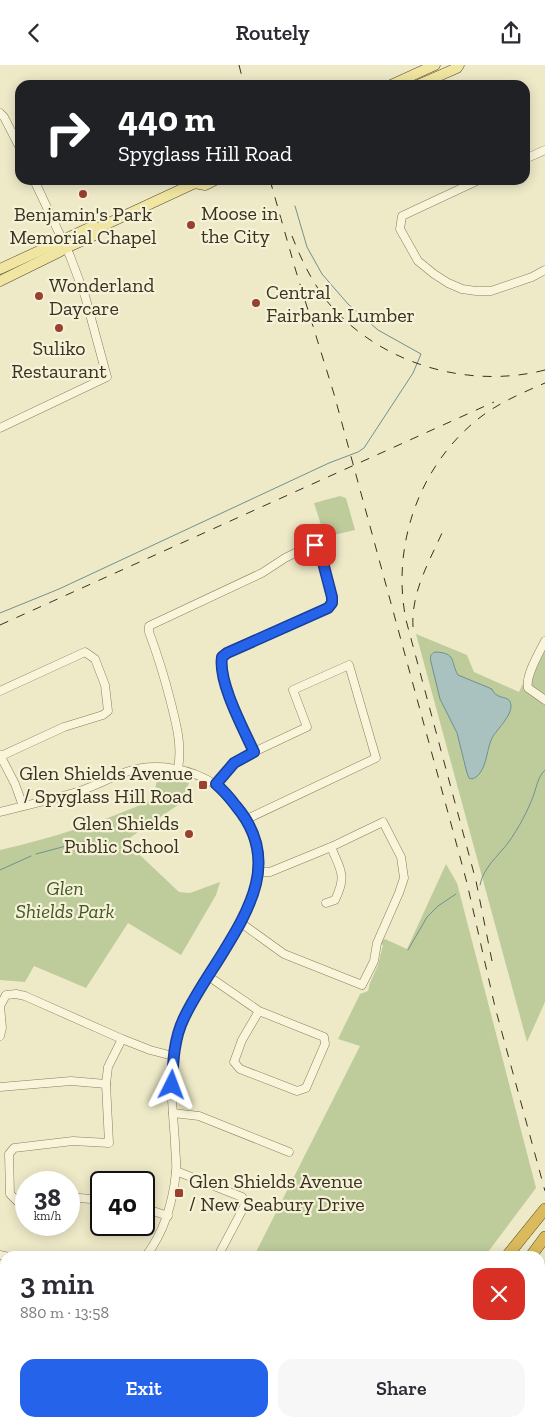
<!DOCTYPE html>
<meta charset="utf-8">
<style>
body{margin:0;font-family:"Zilla Slab",serif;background:#f7f7f7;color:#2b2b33;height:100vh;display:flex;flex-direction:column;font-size:19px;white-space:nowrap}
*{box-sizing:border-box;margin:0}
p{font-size:16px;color:#7c7c81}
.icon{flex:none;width:28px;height:28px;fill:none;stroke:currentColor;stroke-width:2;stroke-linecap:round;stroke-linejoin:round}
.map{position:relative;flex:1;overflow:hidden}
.drawer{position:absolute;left:0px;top:1186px;width:545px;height:176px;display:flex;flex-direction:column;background:#fff;border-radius:15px 15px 0 0;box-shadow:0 2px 12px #0003}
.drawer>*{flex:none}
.banner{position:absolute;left:15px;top:15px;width:515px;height:105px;border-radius:15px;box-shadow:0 2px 12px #0003;background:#202124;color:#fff;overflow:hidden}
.speed{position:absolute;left:15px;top:1106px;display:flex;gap:10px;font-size:25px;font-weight:700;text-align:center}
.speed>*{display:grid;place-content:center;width:65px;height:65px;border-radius:50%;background:#fff;box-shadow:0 2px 12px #0003;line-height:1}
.speed small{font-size:12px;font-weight:400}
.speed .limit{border:2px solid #111;border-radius:8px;background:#fff;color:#111}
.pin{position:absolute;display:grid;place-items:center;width:42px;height:42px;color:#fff;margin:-21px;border-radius:10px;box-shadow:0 2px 8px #0006}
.me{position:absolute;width:55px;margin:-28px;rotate:3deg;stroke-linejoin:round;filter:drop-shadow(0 0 4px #0008)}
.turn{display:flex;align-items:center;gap:18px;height:105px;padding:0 20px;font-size:22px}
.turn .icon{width:65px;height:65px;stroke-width:2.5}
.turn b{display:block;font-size:35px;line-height:42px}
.round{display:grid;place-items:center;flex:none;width:52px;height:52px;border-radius:15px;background:#f7f7f7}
.summary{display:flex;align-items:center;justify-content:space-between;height:85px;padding:0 20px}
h1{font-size:30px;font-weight:600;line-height:38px}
.primary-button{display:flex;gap:10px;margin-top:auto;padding:10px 20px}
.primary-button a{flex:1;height:58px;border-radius:15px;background:#2563eb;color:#fff;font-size:20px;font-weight:600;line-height:58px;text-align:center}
.primary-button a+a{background:#f7f7f7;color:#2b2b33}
header{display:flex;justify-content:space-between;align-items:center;height:65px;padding:0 20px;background:#fff;font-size:22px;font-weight:600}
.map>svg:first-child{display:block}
</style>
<header><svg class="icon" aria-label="back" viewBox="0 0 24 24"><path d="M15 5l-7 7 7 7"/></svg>Routely<svg class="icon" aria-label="share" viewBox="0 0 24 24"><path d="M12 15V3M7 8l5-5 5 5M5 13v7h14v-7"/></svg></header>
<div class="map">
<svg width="545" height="1362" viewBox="0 0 545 1362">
<rect width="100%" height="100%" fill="#eeeac8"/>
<!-- green -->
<g fill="#becc9c">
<polygon points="340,431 346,433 355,465 325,472 314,438"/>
<polygon points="416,569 467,590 474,607 519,627 545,571 545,937 527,977"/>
<path d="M157,712L189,718L181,738L125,776L179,827L190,828L220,817L216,830L181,890L128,858L86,923L34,901L25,917L0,915V785C53,773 105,756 154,734Z"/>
<polygon points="446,799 457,818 536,1123 485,1191 254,1191 360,981 338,974 360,929 368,926 370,918 378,900 383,880 377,878 385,874 407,884"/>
<polygon points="545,1196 545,1362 438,1362 441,1358 540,1358 540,1203"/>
<polygon points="0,1284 5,1285 5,1358 29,1358 0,1362"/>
<polygon points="114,1358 378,1358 376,1362 125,1362"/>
</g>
<!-- water -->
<path fill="#a9c2bf" stroke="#6f918f" d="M435,587C457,588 450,596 458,610L492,624C493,627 495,629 497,630C502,634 510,631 511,640C512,651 497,664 492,673C486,685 487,709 472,714L469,713L467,708L457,668L440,634L431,597C430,592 430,589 435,587Z"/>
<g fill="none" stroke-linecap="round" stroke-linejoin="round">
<!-- stream -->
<g stroke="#6f918f" stroke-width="1">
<polyline points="0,548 59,524 329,398 358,387 364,383 413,308 421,289 378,265 348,239 322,209 307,182 295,141"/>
<polyline points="36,789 81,777 91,776"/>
<polyline points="0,805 31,791"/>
<path d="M480,820C483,803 498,791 508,778C518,764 528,746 534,729C537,720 538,712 545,705"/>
<polyline points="408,885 427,852 438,841 456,829"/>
<polyline points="0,1348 5,1347"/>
<polyline points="167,1362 168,1362"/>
</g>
<!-- minor casing -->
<g stroke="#8a7d5d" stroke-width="9">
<g id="minor">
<polyline points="0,48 4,52 20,83"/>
<polyline points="525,94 545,85"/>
<polyline points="479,115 402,151 400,164 418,196 434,209 448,218 462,224 476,226 491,226 532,212 545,205"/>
<polyline points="0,363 107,312 85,231 70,191 34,115"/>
<path d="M545,576C539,588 525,611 528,623L545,635"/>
<polyline points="0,626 85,587 95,594 105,620 108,646 103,650 64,662 1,691"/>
<polyline points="0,690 15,719 23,741"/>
<path d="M178,704C182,680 177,662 171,638C165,614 158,591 149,567V561L262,508L285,493L309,481L315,480L320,486L332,532V538L328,543L227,588L222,592C218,618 243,663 254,687"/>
<polyline points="216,719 234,698 254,687 307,662 293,625 349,600 376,693 247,754"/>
<path d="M0,747C26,740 52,735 77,727C93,722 109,713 126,707C155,697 191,703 216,720C225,726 232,736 239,744C260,769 263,803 252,833C237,876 202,913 183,954C180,962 178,971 176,980C168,1011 173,1045 175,1077C175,1087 177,1098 176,1107C173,1137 164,1167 146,1191"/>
<path d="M326,838L335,835C347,810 341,806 331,782"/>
<polyline points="241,858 284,889 362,920 374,896 377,878 399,828 404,813 401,792 383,757 331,782 270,807 259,807"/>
<polyline points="208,911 259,946 324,972 325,979 306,1023 297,1026 240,1004 234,997 242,975 259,946"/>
<polyline points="0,971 2,963 0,941 6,930 16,929 25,931 122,974 150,985 173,991"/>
<polyline points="0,1022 71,1016 106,1019"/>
<polyline points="173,1048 199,1051 289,1087"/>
<polyline points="176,1106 242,1132 246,1138 218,1191"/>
<polyline points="69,1132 101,1135"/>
<polyline points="26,1135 17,1136 10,1129 9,1089 14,1083 73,1076 109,1078 106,1019 108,1002 122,974"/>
<polyline points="144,1143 168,1151"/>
<polyline points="0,1190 5,1191"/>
<polyline points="0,1251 5,1251"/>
<polyline points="58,1362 60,1358"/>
</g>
</g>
<!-- major casing -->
<g stroke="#584a31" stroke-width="11">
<g id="major">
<polyline points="391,20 435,0"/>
<polyline points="418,20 457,3 459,0"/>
<polyline points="195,118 205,120 215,115"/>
<polyline points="0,204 91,162 98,163 195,118 197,115"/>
<polyline points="0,216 59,187 66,183 95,170 98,163"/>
</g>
</g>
<!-- highway casing -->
<g stroke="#584a31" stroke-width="12">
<g id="highway">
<polyline points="507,1191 545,1144"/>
<polyline points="531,1191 545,1172"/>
<polyline points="394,1362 397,1358"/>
<polyline points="419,1362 421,1358"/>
</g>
</g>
<!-- minor -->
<use href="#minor" stroke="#f9f5db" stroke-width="8"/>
<!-- major -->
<use href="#major" stroke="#f0e6a1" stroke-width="10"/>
<!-- highway -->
<use href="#highway" stroke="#daba5b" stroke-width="11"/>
<!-- rail -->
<g stroke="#3a3220" stroke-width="1" stroke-dasharray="9 9" stroke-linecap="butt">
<polyline points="239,0 244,20"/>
<polyline points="270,115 295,203 334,329 450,755 467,818 495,942 545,1126"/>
<path d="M292,171C301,194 311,215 326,235C377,298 467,325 545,305"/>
<polyline points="0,560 494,337"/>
<path d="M413,562C411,528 428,499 442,468"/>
<path d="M492,896L476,816L406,555C391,481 419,401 478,354C498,338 522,328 545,318"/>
</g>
</g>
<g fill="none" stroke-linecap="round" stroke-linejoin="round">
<!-- route casing -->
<g stroke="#184099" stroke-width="12">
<path id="route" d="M172,1020C173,997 174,973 184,953C194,932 207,913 219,894C250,844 281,794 236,741C230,733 224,726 216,719L234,698L254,687C243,663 218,617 222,592L227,588L328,543L332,538V532L320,486L315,480"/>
</g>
<!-- route -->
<use href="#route" stroke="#2563eb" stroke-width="9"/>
</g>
<!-- markers -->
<g fill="#98412e" stroke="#f5f2d7" stroke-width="2">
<circle cx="83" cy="129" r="5"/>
<circle cx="191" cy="160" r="5"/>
<circle cx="39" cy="231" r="5"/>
<circle cx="256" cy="238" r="5"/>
<circle cx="59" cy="263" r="5"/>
<rect x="198" y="715" width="10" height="10" rx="2.5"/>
<circle cx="189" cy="769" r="5"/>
<rect x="174" y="1123" width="10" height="10" rx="2.5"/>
</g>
<g text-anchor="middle" stroke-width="4.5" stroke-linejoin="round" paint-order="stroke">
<!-- poi labels -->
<g font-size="20" fill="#3a3220" stroke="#f5f2d7" text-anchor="start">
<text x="201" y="155">Moose in<tspan x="201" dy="23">the City</tspan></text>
<text x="83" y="156" text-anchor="middle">Benjamin's Park<tspan x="83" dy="23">Memorial Chapel</tspan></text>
<text x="49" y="227">Wonderland<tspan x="49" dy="23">Daycare</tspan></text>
<text x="266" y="234">Central<tspan x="266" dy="23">Fairbank Lumber</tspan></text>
<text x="59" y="290" text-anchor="middle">Suliko<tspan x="59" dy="23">Restaurant</tspan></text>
<text x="193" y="715" text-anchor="end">Glen Shields Avenue<tspan x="193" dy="23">/ Spyglass Hill Road</tspan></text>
<text x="179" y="765" text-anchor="end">Glen Shields<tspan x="179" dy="23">Public School</tspan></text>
<text x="189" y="1123">Glen Shields Avenue<tspan x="189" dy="23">/ New Seabury Drive</tspan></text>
</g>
<!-- park labels -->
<g font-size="20" font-style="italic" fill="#425727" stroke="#f5f2d7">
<text x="65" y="830">Glen<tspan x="65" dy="23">Shields Park</tspan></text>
</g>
</g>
</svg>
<div class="speed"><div>38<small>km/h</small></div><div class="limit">40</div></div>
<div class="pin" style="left:315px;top:480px;background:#d93025"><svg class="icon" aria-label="arrive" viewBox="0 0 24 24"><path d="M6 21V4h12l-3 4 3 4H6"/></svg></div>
<svg class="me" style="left:172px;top:1020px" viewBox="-20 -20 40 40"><path d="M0-17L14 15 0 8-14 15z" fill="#2563eb" stroke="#fff" stroke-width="4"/></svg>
<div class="banner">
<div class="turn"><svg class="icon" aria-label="right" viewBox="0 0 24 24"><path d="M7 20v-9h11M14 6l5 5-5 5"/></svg><div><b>440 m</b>Spyglass Hill Road</div></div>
</div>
<section class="drawer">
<div class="summary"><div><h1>3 min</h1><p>880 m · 13:58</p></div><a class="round" style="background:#d93025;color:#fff"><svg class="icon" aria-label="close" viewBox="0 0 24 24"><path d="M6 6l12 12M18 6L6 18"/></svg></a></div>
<div class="primary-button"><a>Exit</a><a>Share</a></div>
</section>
</div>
